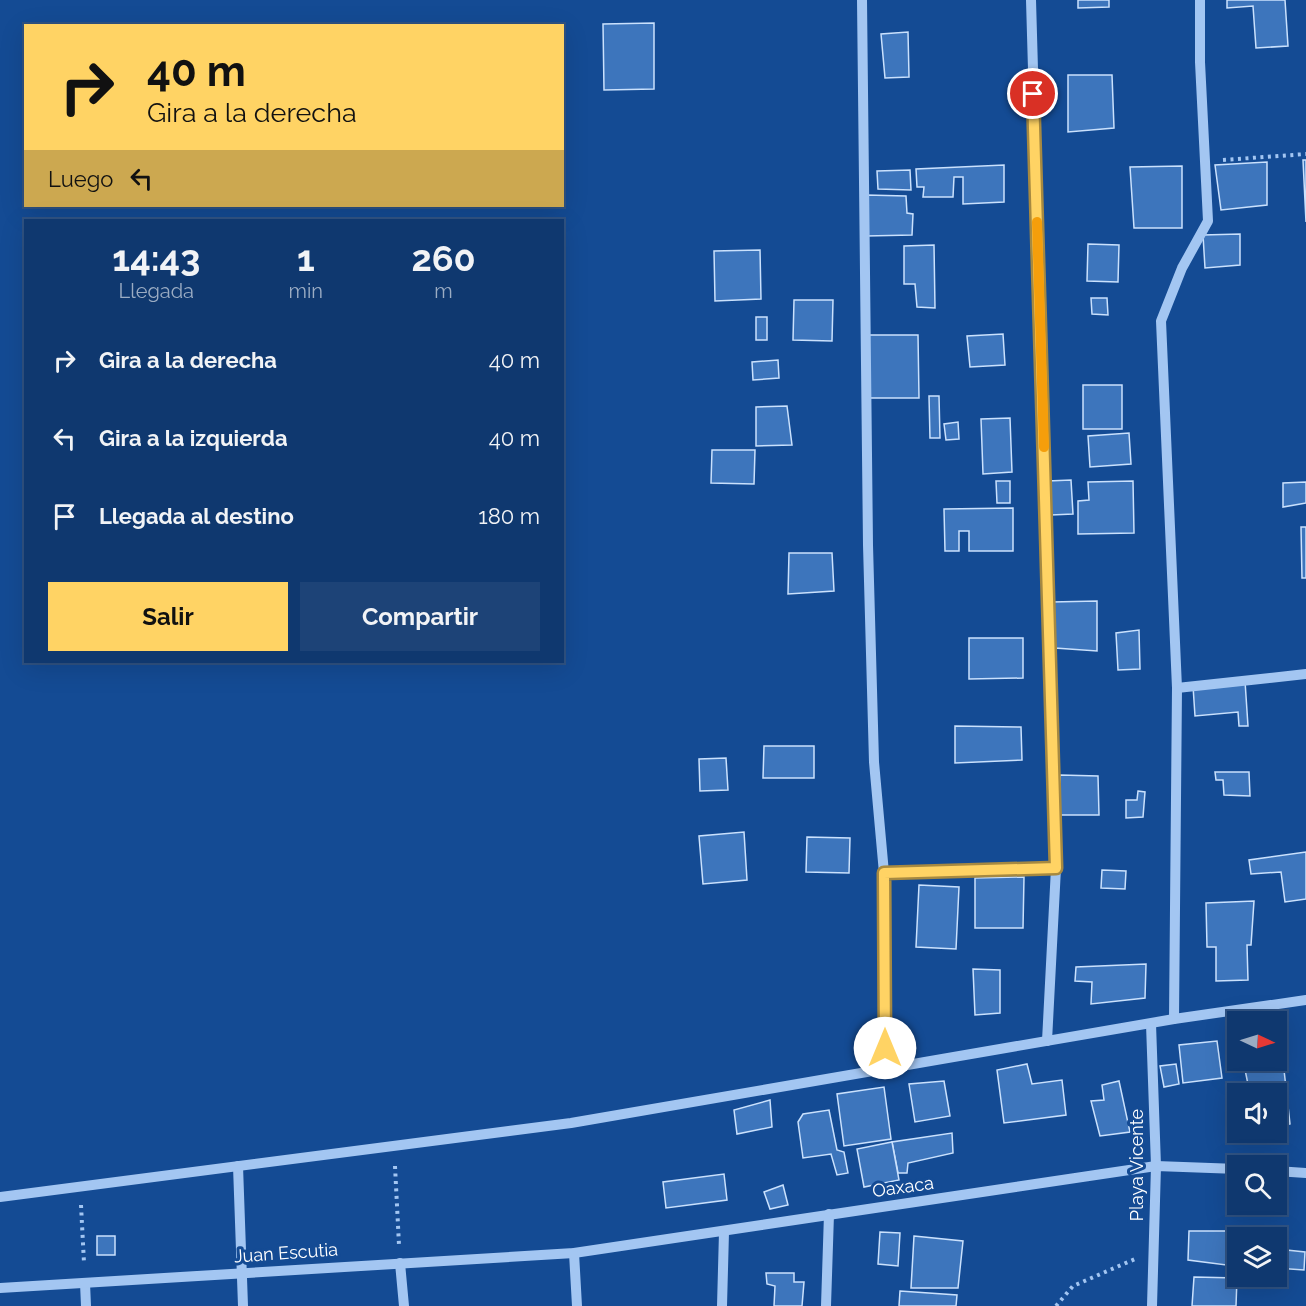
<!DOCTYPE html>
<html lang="es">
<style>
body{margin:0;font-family:Raleway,sans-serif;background:#1d4377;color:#f1f3f6;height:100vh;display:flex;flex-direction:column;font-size:22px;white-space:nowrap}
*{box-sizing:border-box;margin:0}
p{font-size:20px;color:#9bacc3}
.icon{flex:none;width:33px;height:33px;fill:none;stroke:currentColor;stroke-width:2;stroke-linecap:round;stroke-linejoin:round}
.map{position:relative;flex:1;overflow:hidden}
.side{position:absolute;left:24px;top:219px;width:540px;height:444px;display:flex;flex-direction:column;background:#0f386f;border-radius:0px;box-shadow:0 6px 24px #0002,0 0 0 2px #2f5282}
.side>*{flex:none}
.banner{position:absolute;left:24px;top:24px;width:540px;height:183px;border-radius:0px;box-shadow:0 6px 24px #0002,0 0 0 2px #2f5282;background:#ffd364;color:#111;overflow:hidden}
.needle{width:39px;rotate:94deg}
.fabs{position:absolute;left:1227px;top:1011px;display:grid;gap:12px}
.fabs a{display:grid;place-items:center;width:60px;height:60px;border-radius:0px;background:#0f386f;box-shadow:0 6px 24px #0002,0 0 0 2px #2f5282;font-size:30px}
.pin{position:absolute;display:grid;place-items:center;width:51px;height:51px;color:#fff;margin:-26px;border:3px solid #fff;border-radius:50%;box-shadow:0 2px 6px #0007}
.me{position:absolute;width:66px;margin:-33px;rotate:0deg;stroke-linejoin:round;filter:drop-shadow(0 0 4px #0008)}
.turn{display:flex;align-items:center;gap:21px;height:126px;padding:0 24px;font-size:27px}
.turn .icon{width:78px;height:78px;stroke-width:2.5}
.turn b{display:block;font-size:42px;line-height:51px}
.then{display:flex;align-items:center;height:57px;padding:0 24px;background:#0003;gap:12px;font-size:22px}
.eta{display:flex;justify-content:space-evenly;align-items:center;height:102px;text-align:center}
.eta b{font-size:36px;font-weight:700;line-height:42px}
.cta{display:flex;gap:12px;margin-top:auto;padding:12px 24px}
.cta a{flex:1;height:69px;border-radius:0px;background:#ffd364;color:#111;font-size:24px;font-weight:700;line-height:69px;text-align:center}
.cta a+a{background:#1d4377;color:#f1f3f6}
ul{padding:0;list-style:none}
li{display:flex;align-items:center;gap:18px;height:78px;padding:0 24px}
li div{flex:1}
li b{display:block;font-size:22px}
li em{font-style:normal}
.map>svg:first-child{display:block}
</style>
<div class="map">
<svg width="1306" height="1306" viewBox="0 0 1306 1306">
<rect width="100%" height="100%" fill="#144b94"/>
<!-- building -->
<g fill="#3d75bc" stroke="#cae1fd" stroke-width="1.5">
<polygon points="1078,0 1109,0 1109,7 1078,8"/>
<polygon points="1227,0 1285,0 1288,46 1256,48 1253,6 1227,8"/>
<polygon points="654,23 654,89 604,90 603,24"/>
<polygon points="908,32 909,77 885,78 881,34"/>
<polygon points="1068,75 1112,75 1114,128 1068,132"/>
<polygon points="1303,160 1306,160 1306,222"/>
<polygon points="1267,162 1267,205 1221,210 1215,165"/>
<polygon points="1004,165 1004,202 963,204 963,177 954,177 953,197 923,197 924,187 917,187 916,169"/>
<polygon points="1182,166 1182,228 1134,228 1130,167"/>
<polygon points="910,170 911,190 878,189 877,171"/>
<polygon points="866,195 906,196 907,213 913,214 912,235 866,236"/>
<polygon points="1240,234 1240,265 1205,268 1203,235"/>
<polygon points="1088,244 1119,245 1118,282 1087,281"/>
<polygon points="934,245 935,308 917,307 915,284 904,284 904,246"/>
<polygon points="760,250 761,299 715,301 714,251"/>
<polygon points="1091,298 1107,298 1108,315 1092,314"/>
<polygon points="794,300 833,300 832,341 793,340"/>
<rect x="756" y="317" width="11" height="23"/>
<polygon points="1003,334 1005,365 970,367 967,336"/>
<polygon points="867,335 918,335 919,398 869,398"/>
<polygon points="778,360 779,378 753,380 752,362"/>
<rect x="1083" y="385" width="39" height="44"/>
<polygon points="929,396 939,396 940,438 930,438"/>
<polygon points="787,406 792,445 756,446 756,407"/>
<polygon points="1010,418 1012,472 983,474 981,419"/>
<polygon points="958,422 959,439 946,440 944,424"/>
<polygon points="1129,433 1131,464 1090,467 1088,436"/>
<polygon points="712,450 755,450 754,484 711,483"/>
<polygon points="1071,480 1073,514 1051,515 1048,481"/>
<polygon points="996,481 1010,481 1010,503 997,503"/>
<polygon points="1133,481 1134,533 1078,534 1078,501 1089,500 1088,482"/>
<polygon points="1306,482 1306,503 1283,507 1283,483"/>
<polygon points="1013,508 1013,551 969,551 969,531 959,531 959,551 945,551 944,509"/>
<polygon points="1301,527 1306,527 1306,578 1302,578"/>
<polygon points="789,553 832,553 834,591 788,594"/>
<polygon points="1097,601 1097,651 1055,648 1052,602"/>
<polygon points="1139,630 1140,669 1118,670 1116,633"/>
<polygon points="969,638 1023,638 1023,678 969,679"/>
<polygon points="1245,681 1248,726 1239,726 1238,712 1195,716 1193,686"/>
<polygon points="955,726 1021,727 1022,760 955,763"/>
<polygon points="764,746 814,746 814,778 763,778"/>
<polygon points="726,758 728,790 700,791 699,759"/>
<polygon points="1215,772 1249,772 1250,796 1224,795 1223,780 1216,780"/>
<polygon points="1060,775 1098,776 1099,815 1060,815"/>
<polygon points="1138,791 1145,792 1143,817 1126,818 1126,800 1137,800"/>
<polygon points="744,832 747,880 703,884 699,836"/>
<polygon points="807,837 850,838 849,873 806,872"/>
<polygon points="1306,852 1306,899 1285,902 1281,872 1251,874 1249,860"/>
<polygon points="1102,870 1126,871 1125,889 1101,888"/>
<polygon points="1024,877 1023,928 975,928 975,878"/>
<polygon points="919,885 959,887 956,949 916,947"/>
<polygon points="1254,901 1251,945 1247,945 1248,980 1216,981 1216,947 1207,947 1206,903"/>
<polygon points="1146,964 1145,998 1091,1004 1092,982 1075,981 1076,967"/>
<polygon points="973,969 1000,970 1000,1013 975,1015"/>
<polygon points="1217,1041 1222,1078 1183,1083 1179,1045"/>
<polygon points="1281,1043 1290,1124 1276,1127 1276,1094 1250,1094 1243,1060 1276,1060 1276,1044"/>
<polygon points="1027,1064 1032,1084 1062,1080 1066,1115 1004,1123 997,1070"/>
<polygon points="1176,1064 1179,1084 1164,1087 1160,1066"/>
<polygon points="944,1081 950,1116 915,1122 909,1084"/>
<polygon points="1119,1081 1130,1132 1100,1136 1091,1101 1104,1100 1102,1085"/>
<polygon points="884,1087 891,1139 844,1146 837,1094"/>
<polygon points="770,1100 772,1127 737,1134 734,1110"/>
<polygon points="829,1110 837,1150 844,1152 848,1173 837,1175 831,1154 803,1158 798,1122 803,1114"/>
<polygon points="952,1133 953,1153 908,1163 907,1173 898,1173 892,1142"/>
<polygon points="892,1142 899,1180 864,1187 857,1149"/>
<polygon points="724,1174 727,1200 666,1208 663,1182"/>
<polygon points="783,1185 788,1205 770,1209 764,1192"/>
<polygon points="1189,1231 1237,1231 1234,1266 1188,1260"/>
<polygon points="880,1232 900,1233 898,1266 878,1264"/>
<rect x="97" y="1236" width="18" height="19"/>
<polygon points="914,1236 963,1241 958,1288 911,1288"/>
<polygon points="1277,1249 1305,1252 1304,1270 1276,1268"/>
<polygon points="766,1273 794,1273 794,1282 804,1282 802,1306 774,1306 775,1286 767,1284"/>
<polygon points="1194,1277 1237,1278 1236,1306 1192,1306"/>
<polygon points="900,1291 957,1295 956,1306 899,1306"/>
</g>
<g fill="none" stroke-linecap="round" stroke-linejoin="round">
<!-- path -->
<g stroke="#a3c6f2" stroke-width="4" stroke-dasharray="3 4.5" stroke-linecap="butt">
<polyline points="1223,160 1306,154"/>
<polyline points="395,1166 399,1245"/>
<polyline points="81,1205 84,1263"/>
<polyline points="1056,1306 1073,1286 1135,1259"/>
</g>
<!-- minor -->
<g stroke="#a3c6f2" stroke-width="10">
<polyline points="862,0 868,545 874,762 884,873 885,1070"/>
<polyline points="1031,0 1056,868 1047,1041"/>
<polyline points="1177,688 1306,674"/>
<polyline points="884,873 1056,868"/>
<polyline points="1174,1019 1177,688 1161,321 1182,268 1208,221 1200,62 1200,0"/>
<polyline points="1151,1024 1156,1166 1152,1306"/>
<polyline points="238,1166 243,1306"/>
<polyline points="1276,1171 1306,1173"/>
<polyline points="0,1197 571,1123 1174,1019 1306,1000"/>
<polyline points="574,1253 577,1306"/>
<polyline points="400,1263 404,1306"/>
<polyline points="85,1283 86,1306"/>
<polyline points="0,1288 574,1253 1156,1166 1238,1169"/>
<polyline points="722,1306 724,1232"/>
<polyline points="826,1306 829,1214"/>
</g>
</g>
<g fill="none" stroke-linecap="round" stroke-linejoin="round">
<!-- route casing -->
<g stroke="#a68941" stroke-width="15">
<polyline id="route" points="885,1048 884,873 1056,868 1033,94"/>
</g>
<!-- route -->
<use href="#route" stroke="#ffd364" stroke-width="10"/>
<!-- slow -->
<polyline stroke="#f59e0b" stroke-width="10" points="1037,222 1044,447"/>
</g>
<g text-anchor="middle" stroke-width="6" stroke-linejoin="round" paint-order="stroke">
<!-- street labels -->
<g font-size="18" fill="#fff" stroke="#144b94">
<text transform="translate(1137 1165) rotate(-90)" y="6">Playa Vicente</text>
<text transform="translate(903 1187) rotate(-8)" y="6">Oaxaca</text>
<text transform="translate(286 1253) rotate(-4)" y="6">Juan Escutia</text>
</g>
</g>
</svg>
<div class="fabs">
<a><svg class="needle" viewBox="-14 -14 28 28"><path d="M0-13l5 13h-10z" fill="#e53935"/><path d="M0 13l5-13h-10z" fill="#9bacc3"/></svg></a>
<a><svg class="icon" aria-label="sound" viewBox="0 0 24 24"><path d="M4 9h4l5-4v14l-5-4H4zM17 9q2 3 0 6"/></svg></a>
<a><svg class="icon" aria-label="search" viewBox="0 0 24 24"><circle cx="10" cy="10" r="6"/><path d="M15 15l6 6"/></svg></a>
<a><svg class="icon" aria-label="layers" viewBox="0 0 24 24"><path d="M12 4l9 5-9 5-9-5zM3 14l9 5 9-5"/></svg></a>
</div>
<div class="pin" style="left:1033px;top:94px;background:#d93025"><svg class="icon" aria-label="arrive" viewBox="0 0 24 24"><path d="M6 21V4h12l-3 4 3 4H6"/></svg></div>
<svg class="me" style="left:885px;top:1048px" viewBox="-20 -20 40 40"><circle r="19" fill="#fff"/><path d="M0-13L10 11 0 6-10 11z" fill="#ffd364"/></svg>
<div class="banner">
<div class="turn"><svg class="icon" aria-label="right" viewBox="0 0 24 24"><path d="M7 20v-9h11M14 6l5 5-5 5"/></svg><div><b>40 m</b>Gira a la derecha</div></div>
<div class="then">Luego<svg class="icon" aria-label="left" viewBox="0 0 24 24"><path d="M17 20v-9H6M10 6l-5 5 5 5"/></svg></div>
</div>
<section class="side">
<div class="eta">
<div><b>14:43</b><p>Llegada</p></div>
<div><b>1</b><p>min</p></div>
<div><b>260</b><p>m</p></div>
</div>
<ul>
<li><svg class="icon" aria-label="right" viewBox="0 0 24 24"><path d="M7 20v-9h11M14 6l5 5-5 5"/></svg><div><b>Gira a la derecha</b></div><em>40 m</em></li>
<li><svg class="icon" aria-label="left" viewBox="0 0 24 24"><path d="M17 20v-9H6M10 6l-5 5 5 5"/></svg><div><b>Gira a la izquierda</b></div><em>40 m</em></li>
<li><svg class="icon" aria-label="arrive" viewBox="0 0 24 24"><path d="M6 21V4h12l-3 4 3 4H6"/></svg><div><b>Llegada al destino</b></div><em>180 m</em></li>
</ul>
<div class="cta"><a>Salir</a><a>Compartir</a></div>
</section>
</div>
